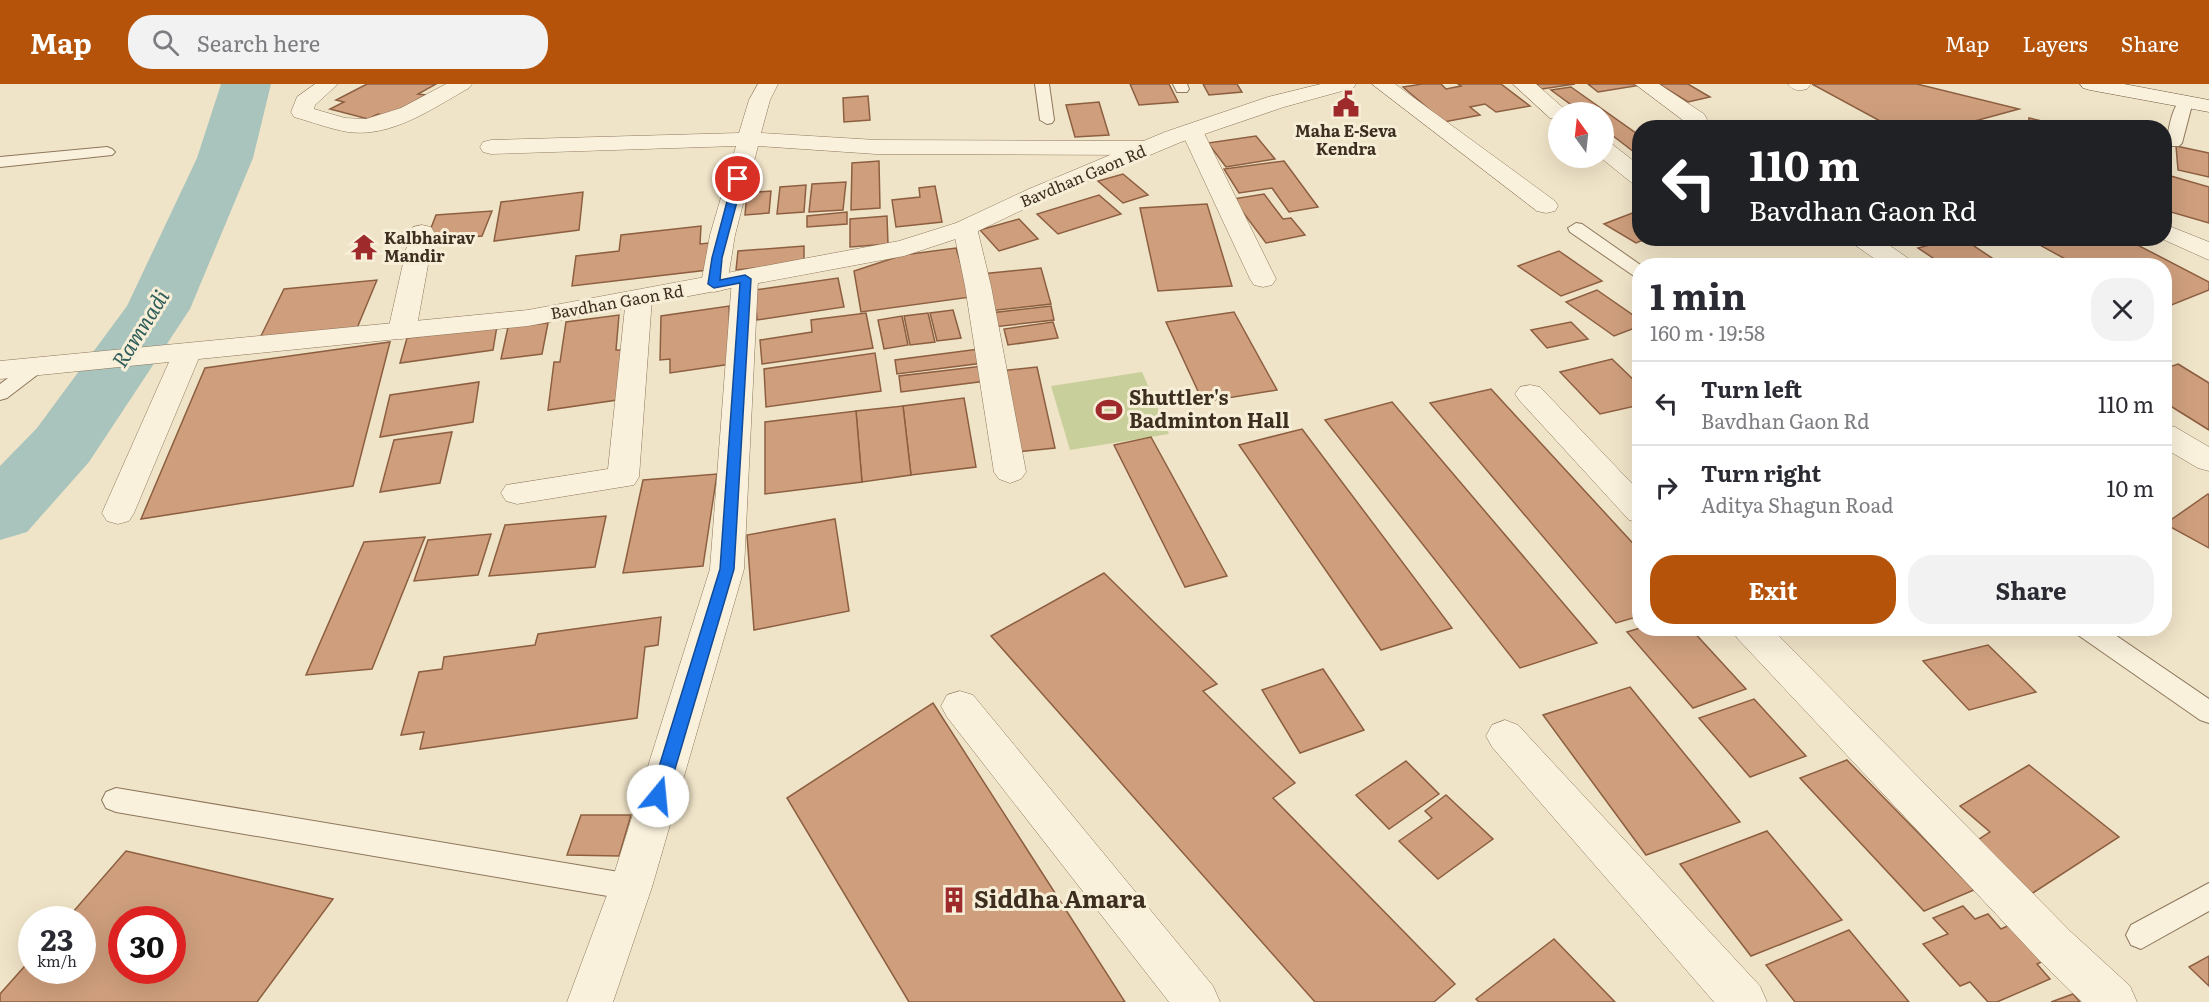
<!DOCTYPE html>
<meta charset="utf-8">
<style>
body{margin:0;font-family:Literata,serif;background:#f2f2f3;color:#2b2b33;height:100vh;display:flex;flex-direction:column;font-size:22px;white-space:nowrap}
*{box-sizing:border-box;margin:0}
p{font-size:20px;color:#7c7c81}
.icon{flex:none;width:33px;height:33px;fill:none;stroke:currentColor;stroke-width:2;stroke-linecap:round;stroke-linejoin:round}
.map{position:relative;flex:1;overflow:hidden}
.sheet{position:absolute;left:1632px;top:174px;width:540px;height:378px;display:flex;flex-direction:column;background:#fff;border-radius:24px;box-shadow:0 6px 24px #0002}
.sheet>*{flex:none}
.top-card{position:absolute;left:1632px;top:36px;width:540px;height:126px;border-radius:24px;box-shadow:0 6px 24px #0002;background:#202124;color:#fff;overflow:hidden}
.needle{width:39px;rotate:345deg}
.controls{position:absolute;left:1548px;top:18px;display:grid;gap:12px}
.controls a{display:grid;place-items:center;width:66px;height:66px;border-radius:50%;background:#fff;box-shadow:0 6px 24px #0002;font-size:30px}
.speed{position:absolute;left:18px;top:822px;display:flex;gap:12px;font-size:30px;font-weight:700;text-align:center}
.speed>*{display:grid;place-content:center;width:78px;height:78px;border-radius:50%;background:#fff;box-shadow:0 6px 24px #0002;line-height:1}
.speed small{font-size:15px;font-weight:400}
.speed .limit{border:9px solid #d22;background:#fff;color:#111}
.pin{position:absolute;display:grid;place-items:center;width:51px;height:51px;color:#fff;margin:-26px;border:3px solid #fff;border-radius:50%;box-shadow:0 2px 6px #0007}
.me{position:absolute;width:66px;margin:-33px;rotate:17deg;stroke-linejoin:round;filter:drop-shadow(0 0 4px #0008)}
.turn{display:flex;align-items:center;gap:21px;height:126px;padding:0 18px;font-size:27px}
.turn .icon{width:78px;height:78px;stroke-width:2.5}
.turn b{display:block;font-size:42px;line-height:51px}
.round{display:grid;place-items:center;flex:none;width:63px;height:63px;border-radius:24px;background:#f2f2f3}
.summary{display:flex;align-items:center;justify-content:space-between;height:102px;padding:0 18px}
h1{font-size:36px;font-weight:700;line-height:45px}
.button{display:flex;gap:12px;margin-top:auto;padding:12px 18px}
.button a{flex:1;height:69px;border-radius:24px;background:#b45309;color:#fff;font-size:24px;font-weight:700;line-height:69px;text-align:center}
.button a+a{background:#f2f2f3;color:#2b2b33}
ul{padding:0;list-style:none}
li{display:flex;align-items:center;gap:18px;height:84px;padding:0 18px;border-top:2px solid #e1e1e2}
li div{flex:1}
li b{display:block;font-size:22px}
li em{font-style:normal}
header{display:flex;align-items:center;gap:36px;box-sizing:border-box;height:84px;padding:0 30px;background:#b45309;color:#fff}
header strong{font-size:28px}
nav{display:flex;gap:33px;margin-inline-start:auto;font-size:21px}
.search{width:420px;height:54px;background:#f2f2f3;display:flex;align-items:center;gap:15px;box-sizing:border-box;padding:0 21px;border-radius:24px;color:#7c7c81;font-size:22px}
.map>svg:first-child{display:block}
</style>
<header>
<strong>Map</strong>
<div class="search"><svg class="icon" aria-label="search" viewBox="0 0 24 24"><circle cx="10" cy="10" r="6"/><path d="M15 15l6 6"/></svg>Search here</div>
<nav><a>Map</a><a>Layers</a><a>Share</a></nav>
</header>
<div class="map">
<svg width="2209" height="918" viewBox="0 0 2209 918">
<rect width="100%" height="100%" fill="#f0e4c8"/>
<!-- green -->
<polygon fill="#c9cf9b" points="1142,288 1169,350 1070,366 1051,302"/>
<g fill="none" stroke-linecap="round" stroke-linejoin="round">
<!-- river -->
<polygon fill="#a9c4bc" fill-rule="evenodd" points="221,0 271,0 253,74 190,225 89,378 27,448 0,456 0,382 37,344 127,222 197,74"/>
</g>
<!-- building -->
<g fill="#cf9f7d" stroke="#8d5f41" stroke-width="1.5" fill-rule="evenodd">
<polygon points="367,0 436,0 418,10 426,11 388,32 378,30 368,35 330,25 344,18 336,16"/>
<polygon points="1130,0 1169,0 1178,18 1139,21"/>
<polygon points="1203,0 1237,0 1242,8 1209,11"/>
<polygon points="1422,0 1441,0 1446,5 1461,2 1458,0 1501,0 1530,22 1496,28 1485,20 1470,23 1480,31 1444,38 1403,3"/>
<polygon points="1535,0 1575,0 1542,5"/>
<polygon points="1588,0 1640,0 1641,1 1598,8"/>
<polygon points="1659,0 1688,0 1710,13 1688,18"/>
<polygon points="1812,0 1917,0 2019,25 1949,44 1893,44"/>
<polygon points="1571,3 1640,52 1640,67 1634,68 1604,45 1604,28 1581,28 1551,6"/>
<polygon points="868,12 870,36 844,38 843,14"/>
<polygon points="1099,18 1109,51 1075,53 1066,21"/>
<polygon points="2029,34 2073,44 2028,44"/>
<polygon points="1256,52 1275,75 1226,83 1208,59"/>
<polygon points="2176,62 2209,69 2209,93 2178,86"/>
<polygon points="879,77 880,124 851,126 852,79"/>
<polygon points="1284,77 1318,123 1289,128 1272,104 1239,109 1224,85"/>
<polygon points="1123,90 1148,111 1123,119 1098,97"/>
<polygon points="2164,90 2209,103 2209,139 2164,126"/>
<polygon points="846,98 843,126 809,128 812,100"/>
<polygon points="806,101 804,128 777,130 780,103"/>
<polygon points="935,102 942,138 896,143 892,116 920,113 919,104"/>
<polygon points="771,107 769,129 745,131 747,109"/>
<polygon points="583,108 579,146 494,157 501,118"/>
<polygon points="1264,110 1283,135 1291,134 1305,151 1266,159 1233,115"/>
<polygon points="1099,111 1121,130 1058,150 1037,130"/>
<polygon points="1207,120 1232,202 1158,207 1140,124"/>
<polygon points="1640,126 1640,154 1648,154 1636,159 1604,140"/>
<polygon points="492,127 482,152 426,157 436,131"/>
<polygon points="847,128 847,140 807,143 807,132"/>
<polygon points="887,132 888,160 850,163 850,135"/>
<polygon points="1019,135 1038,155 999,167 980,146"/>
<polygon points="701,142 700,160 709,159 708,186 572,202 576,172 619,167 621,151"/>
<polygon points="1903,154 1939,154 1912,160"/>
<polygon points="1955,154 1962,154 2004,182 1945,182 1918,164"/>
<polygon points="2027,154 2124,154 2209,198 2209,206 2164,224 2164,182 2078,182"/>
<polygon points="804,162 804,179 736,186 738,167"/>
<polygon points="956,164 971,213 861,228 854,187 903,171"/>
<polygon points="1559,167 1602,197 1561,212 1518,182"/>
<polygon points="1041,184 1051,220 988,227 981,190"/>
<polygon points="838,194 844,223 757,236 755,206"/>
<polygon points="377,196 357,244 260,254 284,205"/>
<polygon points="1597,206 1640,236 1640,242 1614,252 1566,218"/>
<polygon points="729,222 731,280 670,289 670,275 660,276 661,232"/>
<polygon points="1051,222 1054,236 993,243 990,229"/>
<polygon points="953,226 961,254 937,257 930,229"/>
<polygon points="1234,228 1277,306 1203,318 1166,238"/>
<polygon points="866,229 873,264 762,280 760,256 812,248 811,236"/>
<polygon points="928,229 935,258 910,261 904,232"/>
<polygon points="619,231 616,266 622,266 617,316 548,326 554,278 560,278 566,238"/>
<polygon points="902,232 908,261 884,265 878,236"/>
<polygon points="1053,238 1058,254 1008,261 1004,245"/>
<polygon points="1571,238 1588,255 1547,264 1531,246"/>
<polygon points="548,239 542,270 501,275 508,243"/>
<polygon points="497,242 493,266 400,279 407,254"/>
<polygon points="390,258 353,402 141,435 205,284"/>
<polygon points="979,265 983,279 897,290 895,276"/>
<polygon points="875,269 881,307 766,323 764,285"/>
<polygon points="1612,275 1640,302 1640,321 1600,330 1560,288"/>
<polygon points="2178,280 2209,299 2209,346 2164,318 2164,285"/>
<polygon points="983,282 986,297 901,308 899,292"/>
<polygon points="1037,283 1055,364 1015,368 1000,287"/>
<polygon points="479,298 473,338 380,353 390,311"/>
<polygon points="1491,305 1640,467 1640,532 1616,539 1430,319"/>
<polygon points="964,314 976,383 911,391 903,322"/>
<polygon points="1392,318 1597,559 1520,584 1325,336"/>
<polygon points="903,322 911,391 862,398 856,327"/>
<polygon points="856,327 862,398 765,410 765,338"/>
<polygon points="1302,345 1452,544 1381,566 1239,361"/>
<polygon points="452,348 440,399 380,408 394,356"/>
<polygon points="1151,353 1227,492 1185,503 1114,361"/>
<polygon points="717,390 703,482 623,489 643,396"/>
<polygon points="2208,410 2209,411 2209,464 2165,440"/>
<polygon points="606,432 595,483 489,492 505,441"/>
<polygon points="835,435 849,527 754,546 747,451"/>
<polygon points="491,450 478,491 414,497 428,456"/>
<polygon points="425,453 372,585 306,591 364,458"/>
<polygon points="1104,489 1217,600 1203,607 1295,699 1273,714 1455,900 1434,918 1315,918 991,552"/>
<polygon points="661,533 658,561 645,563 637,634 420,665 424,648 401,651 419,588 442,585 444,573 535,561 538,550"/>
<polygon points="1640,544 1690,544 1746,605 1693,624 1627,548"/>
<polygon points="1988,561 2036,608 1969,626 1923,577"/>
<polygon points="1323,585 1364,646 1300,669 1262,606"/>
<polygon points="1630,603 1740,738 1646,771 1543,631"/>
<polygon points="1754,615 1806,672 1750,693 1699,634"/>
<polygon points="933,619 1125,918 909,918 787,714"/>
<polygon points="1847,676 1974,806 1924,827 1800,694"/>
<polygon points="1406,677 1439,710 1389,745 1356,711"/>
<polygon points="2029,681 2119,753 2022,816 1964,765 1990,748 1960,722"/>
<polygon points="1446,711 1493,755 1438,795 1399,757 1432,734 1425,727"/>
<polygon points="581,731 631,731 619,772 567,771"/>
<polygon points="1767,747 1842,836 1751,872 1680,780"/>
<path d="M126,767L333,815L257,918H0V910L32,874V886H82V836H66ZM122,836H172V886H122Z"/>
<polygon points="1963,822 1975,835 1988,830 2001,845 2016,838 2050,874 2037,880 2050,895 1997,918 1988,918 1970,898 1960,902 1923,860 1948,850 1933,834"/>
<polygon points="1849,846 1909,918 1795,918 1766,881"/>
<polygon points="1554,855 1615,918 1479,918 1476,915"/>
<polygon points="2209,872 2209,902 2189,883"/>
<polygon points="2073,910 2080,918 2051,918"/>
</g>
<g fill="none" stroke-linecap="round" stroke-linejoin="round">
<!-- service casing -->
<g stroke="#8d765c" stroke-width="2">
<g id="service">
<polygon points="1035,0 1049,0 1054,36 1052,39 1047,40 1040,36"/>
<polygon points="1173,0 1187,0 1189,5 1187,8 1177,8"/>
<path d="M2186,13L2193,17L2182,59L2179,62H2169L2166,59C2169,46 2172,16 2186,13Z"/>
<polygon points="107,63 112,65 115,68 112,71 0,83 0,73"/>
<polygon points="1576,139 1582,140 1642,182 1640,182 1640,193 1634,192 1570,148 1568,144"/>
<polygon points="34,278 41,280 44,284 41,288 7,314 0,316 0,300 27,280"/>
<polygon points="2074,544 2105,544 2209,615 2209,639 2200,636 2078,551"/>
<polygon points="116,704 631,790 641,794 645,803 641,812 631,816 116,728 106,724 102,716 106,708"/>
<polygon points="2209,799 2209,827 2141,865 2131,861 2126,851 2131,841"/>
</g>
</g>
<!-- minor casing -->
<g stroke="#8d765c" stroke-width="1">
<g id="minor">
<path d="M315,0H338L315,21L314,25L345,34L366,35L401,24L446,0H472L469,4C433,24 392,54 348,48C330,45 312,38 294,33L291,28L297,13Z"/>
<polygon points="758,0 778,0 770,16 761,49 876,56 1147,57 1155,59 1158,64 1155,69 1147,71 876,70 758,62 735,151 727,200 723,206 714,208 705,206 701,200 710,151 736,62 491,70 483,68 480,63 483,58 491,56 739,49 749,16"/>
<polygon points="1372,0 1395,0 1555,117 1558,122 1555,127 1546,129 1537,127"/>
<polygon points="1513,0 1536,0 1568,28 1558,28 1558,35 1550,34"/>
<polygon points="1635,0 1659,0 1704,30 1707,35 1704,40 1696,42 1688,40"/>
<path d="M1788,0H1810V1L1807,5C1799,7 1793,7 1788,0Z"/>
<polygon points="1192,40 1200,42 1203,47 1276,195 1272,201 1263,203 1254,201 1250,195 1181,47 1184,42"/>
<polygon points="1604,58 1612,60 1640,82 1640,101 1632,99 1601,74 1604,74"/>
<polygon points="965,137 974,139 977,144 991,202 1026,388 1021,395 1010,399 999,395 994,388 965,202 953,144 956,139"/>
<polygon points="2164,140 2209,158 2209,176 2160,154 2164,154"/>
<polygon points="422,141 431,143 434,148 416,247 412,253 402,255 392,253 388,247 410,148 413,143"/>
<polygon points="1849,154 1879,154 1912,177 1916,182 1885,182 1852,159"/>
<polygon points="745,187 754,189 758,195 744,485 652,803 613,918 567,918 610,803 710,485 732,195 736,189"/>
<polygon points="639,206 648,208 652,214 639,393 634,401 517,420 506,417 501,409 506,401 608,385 626,214 630,208"/>
<polygon points="187,260 197,263 201,269 134,429 129,437 118,440 107,437 102,429 173,269 177,263"/>
<polygon points="1530,301 1540,303 1640,408 1640,439 1629,436 1520,317 1515,310 1520,303"/>
<polygon points="2164,340 2175,343 2209,363 2209,387 2198,384 2164,364"/>
<polygon points="1732,544 1771,544 2070,847 2130,902 2137,918 2082,918 2040,877 1737,554"/>
<polygon points="960,607 973,611 1213,902 1220,918 1169,918 947,633 941,622 947,611"/>
<polygon points="1505,636 1518,641 1760,902 1767,918 1714,918 1492,663 1486,652 1492,641"/>
</g>
</g>
<!-- tertiary casing -->
<g stroke="#8d765c" stroke-width="1">
<polygon id="tertiary" points="1321,0 1356,0 1353,4 1284,23 1181,58 1045,115 974,149 904,172 528,242 0,295 0,277 528,226 899,157 956,139 1029,105 1165,48 1268,13"/>
</g>
<!-- secondary casing -->
<g stroke="#6f573f" stroke-width="1">
<polygon id="secondary" points="2080,0 2124,0 2209,16 2209,28 2090,6 2083,4"/>
</g>
<!-- service -->
<use href="#service" fill="#faf1dc" fill-rule="evenodd"/>
<!-- minor -->
<use href="#minor" fill="#faf1dc" fill-rule="evenodd"/>
<!-- tertiary -->
<use href="#tertiary" fill="#faf1dc" fill-rule="evenodd"/>
<!-- secondary -->
<use href="#secondary" fill="#faf1dc" fill-rule="evenodd"/>
</g>
<!-- route -->
<polygon fill="#1a73e8" stroke="#114b97" stroke-width="1.5" points="738,92 743,95 722,174 720,196 745,191 751,195 734,485 667,712 664,717 658,719 653,717 650,712 720,485 740,199 714,204 708,200 712,174 733,95"/>
<!-- icons -->
<defs>
<g id="civic-bare" transform="scale(2.07)"><path d="M-.6-6.5H3V-4.5H.6V-3L4-1V1h2V6H-6V1h2V-1L-.6-3ZM-1.2 2.5V6h2.4V2.5Z" fill="#9e2a2b" stroke="#f7eed8" stroke-width="2.5" paint-order="stroke"/></g>
<g id="temple-bare" transform="scale(2.07)"><path d="M0-6L5-2H3V0L6.5 2.5H4V6H1.5V3h-3V6H-4V2.5H-6.5L-3 0V-2H-5Z" fill="#9e2a2b" stroke="#f7eed8" stroke-width="2.5" paint-order="stroke"/></g>
<g id="stadium-bare" transform="scale(2.07)"><path d="M0-5a6.5 5 0 1 0 0 10a6.5 5 0 1 0 0-10ZM-3.5-1.8h7v3.6h-7Z" fill="#9e2a2b" stroke="#f7eed8" stroke-width="2.5" paint-order="stroke"/></g>
<g id="building-bare" transform="scale(2.07)"><path d="M-4-6H4V6H1V3H-1V6H-4ZM-2.5-4.3h1.7v1.8h-1.7ZM.8-4.3h1.7v1.8H.8ZM-2.5-1h1.7V.8h-1.7ZM.8-1h1.7V.8H.8Z" fill="#9e2a2b" stroke="#f7eed8" stroke-width="2.5" paint-order="stroke"/></g>
</defs>
<g fill-rule="evenodd">
<use href="#civic-bare" x="1346" y="20"/>
<use href="#temple-bare" x="364" y="163"/>
<use href="#stadium-bare" x="1109" y="326"/>
<use href="#building-bare" x="954" y="816"/>
</g>
<g text-anchor="middle" stroke-width="6" stroke-linejoin="round" paint-order="stroke">
<!-- far-poi labels -->
<g font-size="16" font-weight="bold" fill="#3d2e20" stroke="#f7eed8">
<text x="1346" y="53">Maha E-Seva<tspan x="1346" dy="18">Kendra</tspan></text>
<text x="384" y="160" text-anchor="start">Kalbhairav<tspan x="384" dy="18">Mandir</tspan></text>
</g>
<!-- far-street labels -->
<g font-size="16" fill="#3d2e20" stroke="#f7eed8">
<text transform="translate(1083 92) rotate(-23)" y="6">Bavdhan Gaon Rd</text>
<text transform="translate(617 218) rotate(-10)" y="6">Bavdhan Gaon Rd</text>
</g>
<!-- poi labels -->
<g font-size="20" font-weight="bold" fill="#3d2e20" stroke="#f7eed8" text-anchor="start">
<text x="1129" y="321">Shuttler's<tspan x="1129" dy="23">Badminton Hall</tspan></text>
</g>
<!-- water labels -->
<g font-size="21" font-style="italic" fill="#2f5d5a" stroke="#f7eed8">
<text transform="translate(141 245) rotate(-58)" y="7">Ramnadi</text>
</g>
<!-- near-poi labels -->
<g font-size="24" font-weight="bold" fill="#3d2e20" stroke="#f7eed8" text-anchor="start">
<text x="974" y="824">Siddha Amara</text>
</g>
</g>
</svg>
<div class="controls">
<a><svg class="needle" viewBox="-14 -14 28 28"><path d="M0-13l5 13h-10z" fill="#e53935"/><path d="M0 13l5-13h-10z" fill="#7c7c81"/></svg></a>
</div>
<div class="speed"><div>23<small>km/h</small></div><div class="limit">30</div></div>
<div class="pin" style="left:738px;top:95px;background:#d93025"><svg class="icon" aria-label="arrive" viewBox="0 0 24 24"><path d="M6 21V4h12l-3 4 3 4H6"/></svg></div>
<svg class="me" style="left:658px;top:712px" viewBox="-20 -20 40 40"><circle r="19" fill="#fff"/><path d="M0-13L10 11 0 6-10 11z" fill="#1a73e8"/></svg>
<div class="top-card">
<div class="turn"><svg class="icon" aria-label="left" viewBox="0 0 24 24"><path d="M17 20v-9H6M10 6l-5 5 5 5"/></svg><div><b>110 m</b>Bavdhan Gaon Rd</div></div>
</div>
<section class="sheet">
<div class="summary"><div><h1>1 min</h1><p>160 m · 19:58</p></div><a class="round"><svg class="icon" aria-label="close" viewBox="0 0 24 24"><path d="M6 6l12 12M18 6L6 18"/></svg></a></div>
<ul>
<li><svg class="icon" aria-label="left" viewBox="0 0 24 24"><path d="M17 20v-9H6M10 6l-5 5 5 5"/></svg><div><b>Turn left</b><p>Bavdhan Gaon Rd</p></div><em>110 m</em></li>
<li><svg class="icon" aria-label="right" viewBox="0 0 24 24"><path d="M7 20v-9h11M14 6l5 5-5 5"/></svg><div><b>Turn right</b><p>Aditya Shagun Road</p></div><em>10 m</em></li>
</ul>
<div class="button"><a>Exit</a><a>Share</a></div>
</section>
</div>
